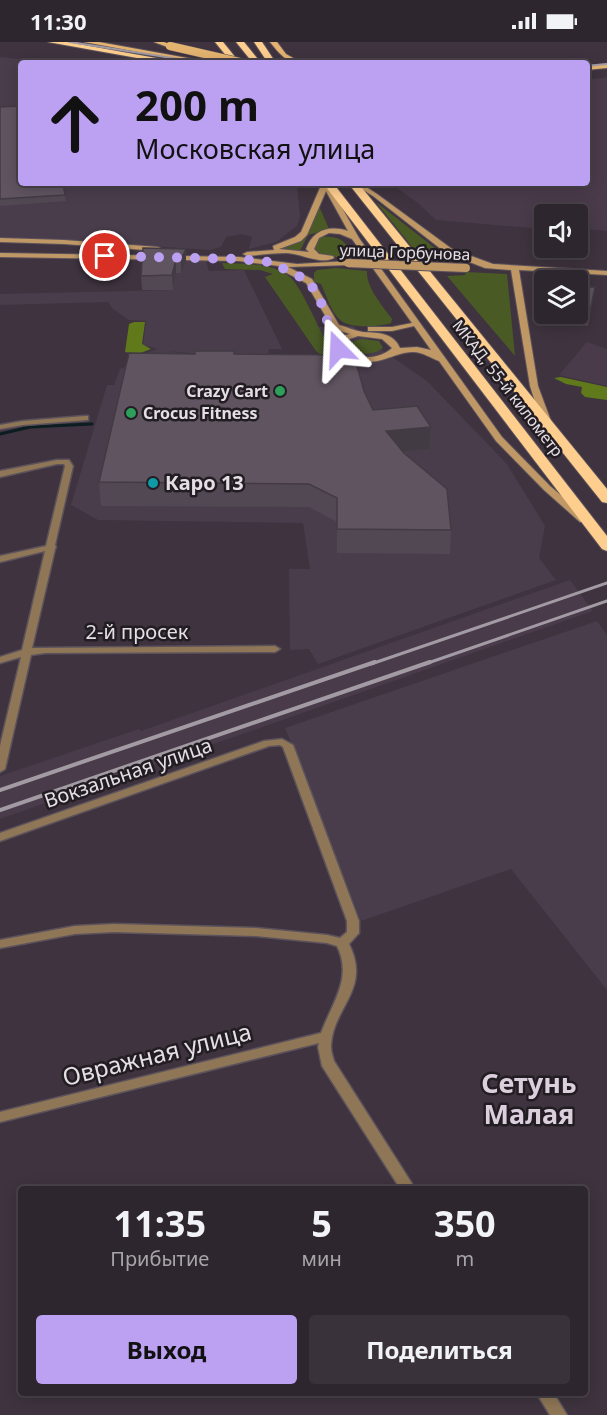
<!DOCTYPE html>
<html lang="ru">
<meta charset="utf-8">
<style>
body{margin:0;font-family:"Noto Sans",sans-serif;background:#3a323a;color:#f1f3f6;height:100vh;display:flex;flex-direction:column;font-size:22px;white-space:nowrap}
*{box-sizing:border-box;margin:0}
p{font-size:20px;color:#a7a5aa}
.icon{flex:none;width:33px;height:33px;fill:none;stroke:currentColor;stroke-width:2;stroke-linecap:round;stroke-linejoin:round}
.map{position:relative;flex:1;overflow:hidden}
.side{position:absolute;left:18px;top:1144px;width:570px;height:210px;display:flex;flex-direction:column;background:#2e262e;border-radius:6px;box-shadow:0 3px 15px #0003,0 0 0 2px #49434a}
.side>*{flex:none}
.hud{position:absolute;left:18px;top:18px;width:572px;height:126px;border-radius:6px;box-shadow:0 3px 15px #0003,0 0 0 2px #49434a;background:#bca0f2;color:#111;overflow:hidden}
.tools{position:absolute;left:534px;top:162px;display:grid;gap:12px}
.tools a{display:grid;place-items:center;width:54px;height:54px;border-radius:6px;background:#2e262e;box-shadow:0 3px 15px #0003,0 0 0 2px #49434a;font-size:30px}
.pin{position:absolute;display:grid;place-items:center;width:51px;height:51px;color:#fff;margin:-26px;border:3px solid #fff;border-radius:50%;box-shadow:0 2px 6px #0007}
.me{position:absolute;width:66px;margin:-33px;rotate:339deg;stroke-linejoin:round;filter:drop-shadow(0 0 4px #0008)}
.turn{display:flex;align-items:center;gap:21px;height:126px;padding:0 18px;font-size:27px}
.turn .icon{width:78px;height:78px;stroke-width:2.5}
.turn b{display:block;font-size:42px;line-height:51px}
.eta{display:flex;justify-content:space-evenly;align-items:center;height:102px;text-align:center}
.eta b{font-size:36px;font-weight:700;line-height:42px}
.cta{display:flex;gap:12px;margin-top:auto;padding:12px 18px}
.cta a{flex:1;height:69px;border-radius:6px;background:#bca0f2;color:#111;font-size:24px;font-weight:700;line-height:69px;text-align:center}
.cta a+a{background:#3a323a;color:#f1f3f6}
.status{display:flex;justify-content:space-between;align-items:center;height:42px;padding:0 30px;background:#2e262e;direction:ltr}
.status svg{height:16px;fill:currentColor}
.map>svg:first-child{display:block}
</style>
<div class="status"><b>11:30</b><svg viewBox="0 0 49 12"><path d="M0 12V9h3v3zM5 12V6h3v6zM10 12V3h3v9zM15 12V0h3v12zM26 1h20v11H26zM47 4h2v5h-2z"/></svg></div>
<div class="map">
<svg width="607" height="1373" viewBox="0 0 607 1373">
<rect width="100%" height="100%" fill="#3e333e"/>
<!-- commercial -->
<g fill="#493d4c">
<polygon points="0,15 56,21 21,21 21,141 297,141 300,175 297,184 276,200 249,207 252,195 241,192 226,195 221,205 210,208 103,201 101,199 0,196"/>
<polygon points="187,218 206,219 209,229 244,228 282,307 269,307 268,314 216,314 169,309 209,316 326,314 314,306 316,284 328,286 353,284 376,304 427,339 507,422 545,484 539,516 556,538 318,622 309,607 290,608 289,527 310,527 303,481 98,478 71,463 107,343 114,343 120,327 131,323 134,315 158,307 143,303 146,279 129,278 113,267 108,260 0,263 0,252 172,248 176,231 181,231"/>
<polygon points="597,579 607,593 607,948 511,827 361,879 285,686"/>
</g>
<!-- built -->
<g fill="#4a3b4b">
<polygon points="607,35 607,189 578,186 578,172 574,172 577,166 551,164 548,172 544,172 542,187 436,178 418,161 390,141 586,141 587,38"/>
<polygon points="587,300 607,307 607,344 559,333"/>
<polygon points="570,538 593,569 0,777 0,734 139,687 141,689"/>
</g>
<!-- green -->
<g fill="#4a5a25">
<polygon points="376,160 440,210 453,217 421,216"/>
<polygon points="319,164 329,187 308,193 300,209 277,208 296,201"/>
<path d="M322,195C339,194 346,198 352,214C339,215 325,217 314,208L319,197Z"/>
<path d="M222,221C243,222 274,220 291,236C302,247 317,283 326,299L322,308L328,315L322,314L316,309L265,235L273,232L260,228L225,227Z"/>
<path d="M336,226L367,229C366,246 383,264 392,277L391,281C380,285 348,287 339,277C331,269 326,253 321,242L314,240V231L317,228Z"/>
<polygon points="466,230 507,232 515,314 447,234 465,233"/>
<path d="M362,297L379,299L383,306C373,314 358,313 348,306L349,301Z"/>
</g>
<!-- forest -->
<g fill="#5f791b">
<polygon points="134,280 145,280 142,302 151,307 138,312 125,310 129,282"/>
<polygon points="561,335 607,345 607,358 585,355 581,351 582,345 566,342 554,336"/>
</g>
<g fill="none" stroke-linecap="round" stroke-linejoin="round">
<!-- stream -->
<polyline stroke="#0b1d20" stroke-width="3" points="0,392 30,385 92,382"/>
<!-- street casing -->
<g stroke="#5c525c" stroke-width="3">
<g id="street">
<polygon points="85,374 88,374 88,378 23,383 0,387 0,383 23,379"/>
<polygon points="57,418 69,418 73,424 55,503 56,505 55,507 32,606 275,604 280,607 275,610 45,611 31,613 5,727 0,730 0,704 21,615 0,621 0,615 22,608 45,509 0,520 0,514 46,504 65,424 64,422 57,422 0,435 0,429"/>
<path d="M282,697L293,703L359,879V891L349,902C372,948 332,965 331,1005C331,1010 333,1015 334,1019L416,1148H401L322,1024L318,1005L319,1001L0,1080V1070L321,991C332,961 353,936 337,904L327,901L256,894L114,890L75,892L0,906V898L75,884L114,882L256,886L327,893L340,896L347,890V879L283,705L280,703L269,704L0,799V791L264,699Z"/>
<polygon points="537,1352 554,1352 567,1373 550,1373"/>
</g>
</g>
<!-- secondary casing -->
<g stroke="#5c525c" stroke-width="2">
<g id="secondary">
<path d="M322,141H328L359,196L502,395L550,444L588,476V480H580L544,448L496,399L439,319C430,316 423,310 413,310C402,310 395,314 385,317C368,323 349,320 335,309L334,301L341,294L350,292L333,287L306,241L279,227V224L239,219L0,215V211L239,215L297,222L348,219H351V223L288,225L312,237L339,283C347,285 355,289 363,290C378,291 393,290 400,306L417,305L431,308L414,284L392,289H368V285H392L412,281L352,197L340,192L329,191L319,196L314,207L319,212L333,214L334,216C321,223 302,212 287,211C274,211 260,213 247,214L243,212L247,210L274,208L273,204L295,195L301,190ZM326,149L348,189C329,183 313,188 306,207L309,210L279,207L301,199L307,193ZM358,294L382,297L392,306C378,319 356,317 342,306L341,303L347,298Z"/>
<polygon points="352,141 360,141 377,152 452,207 493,222 607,229 607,233 519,228 538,344 551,379 549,381 543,381 541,379 530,344 511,228 485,226 446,211 373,154"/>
<polygon points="0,196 64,198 158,205 162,207 158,209 64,202 0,200"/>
</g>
</g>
<!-- primary casing -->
<g stroke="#5c525c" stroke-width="2">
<g id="primary">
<polygon points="84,0 99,0 215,21 198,21"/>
<polygon points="154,0 164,0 173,4 170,6"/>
<path d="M270,0H277L286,12L302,21C286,21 279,11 270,0Z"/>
<polygon points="607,22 607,26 586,28 586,24"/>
</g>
</g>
<!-- highway casing -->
<g stroke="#5c525c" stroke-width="2">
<g id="highway">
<polygon points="48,0 67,0 184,21 165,21"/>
<polygon points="215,0 223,0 240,21 232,21"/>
<polygon points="236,0 244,0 261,21 253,21"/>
<polygon points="254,0 262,0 276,21 268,21"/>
<polygon points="323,141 333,141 607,494 607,509 602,507"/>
<polygon points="348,141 358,141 607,447 607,461 602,460"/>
</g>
</g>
<!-- street -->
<use href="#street" fill="#8e7656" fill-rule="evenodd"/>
<!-- secondary -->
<use href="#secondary" fill="#bf9865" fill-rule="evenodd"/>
<!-- primary -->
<use href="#primary" fill="#e4b370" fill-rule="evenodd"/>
<!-- highway -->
<use href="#highway" fill="#fdce8e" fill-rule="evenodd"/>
<!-- rail-far2 -->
<g stroke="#a39ba3" stroke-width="2">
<polyline points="70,0 204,21"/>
<polyline points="586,24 607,22"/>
</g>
<!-- rail-far1 -->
<g stroke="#a39ba3" stroke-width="3">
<polyline points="371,622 607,541"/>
<polyline points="425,622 607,559"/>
</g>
<!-- rail -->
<g stroke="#a39ba3" stroke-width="4">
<polyline points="0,748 375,620"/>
<polyline points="0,768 430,620"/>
</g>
<!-- secondary-bridge casing -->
<g stroke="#5c525c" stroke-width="10" stroke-linecap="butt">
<polyline id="secondary-bridge" points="348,221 466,226"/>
</g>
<!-- primary-bridge casing -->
<g stroke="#5c525c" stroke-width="9" stroke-linecap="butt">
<polyline id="primary-bridge" points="170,4 244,21"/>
</g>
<!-- secondary-bridge -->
<use href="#secondary-bridge" stroke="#bf9865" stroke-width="8"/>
<!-- primary-bridge -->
<use href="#primary-bridge" stroke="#e4b370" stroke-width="8"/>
</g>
<!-- wall -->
<g fill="#524853">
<polygon points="0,65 65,153 66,159 0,164"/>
<polygon points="186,207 186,220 181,231 176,231 173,248 142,248 141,234"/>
<polygon points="589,245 595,245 588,284 559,281 559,277"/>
<polygon points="195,312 235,312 364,349 373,368 431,385 429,407 403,410 451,488 450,512 337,511 337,480 309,465 101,464 99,440"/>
</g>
<!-- shaded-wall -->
<g fill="#423b43">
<polygon points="186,207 186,220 181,231 181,217"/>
<polygon points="176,218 176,231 173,248 172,233"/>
<polygon points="431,385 429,407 385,412 386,389"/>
</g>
<!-- building -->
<g fill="#5f5460" stroke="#423b43" stroke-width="1.5">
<polygon points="21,64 21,141 63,141 65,153 0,157 0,65"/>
<polygon points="143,206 186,207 181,217 176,218 172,233 141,234"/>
<polygon points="578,242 590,243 589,245 595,245 588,280 559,277 560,272 578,272"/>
<polygon points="195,309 234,309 234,312 354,313 364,349 373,368 417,364 431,385 386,389 404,411 447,447 451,488 337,487 337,456 309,442 99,440 129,311 195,312"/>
</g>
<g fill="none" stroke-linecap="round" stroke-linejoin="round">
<!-- route -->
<polyline stroke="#bca0f2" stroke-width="10" stroke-dasharray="0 18" points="105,214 239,217 270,220 280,225 309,239 326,270 327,279 338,300 338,307"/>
</g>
<!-- markers -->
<g fill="#2e9e5b" stroke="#221d22" stroke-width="2">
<circle cx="280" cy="349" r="6"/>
<circle cx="131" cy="371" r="6"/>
</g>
<circle fill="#0f9aa8" stroke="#221d22" stroke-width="2" cx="153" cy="441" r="6"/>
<g text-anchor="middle" stroke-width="5" stroke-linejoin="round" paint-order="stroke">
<!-- far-street labels -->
<g font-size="16" fill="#e5dee5" stroke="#221d22">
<text transform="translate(405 210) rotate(2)" y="6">улица Горбунова</text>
<text transform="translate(508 346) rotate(52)" y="6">МКАД, 55-й километр</text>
</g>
<!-- far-poi labels -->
<g font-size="16" font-weight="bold" fill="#e5dee5" stroke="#221d22" text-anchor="end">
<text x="268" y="355">Crazy Cart</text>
<text x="143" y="377" text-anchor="start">Crocus Fitness</text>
</g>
<!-- poi labels -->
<g font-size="20" font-weight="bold" fill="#e5dee5" stroke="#221d22" text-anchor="start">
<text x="165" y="448">Каро 13</text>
</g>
<!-- street labels -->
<g font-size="20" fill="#e5dee5" stroke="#221d22">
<text x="137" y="597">2-й просек</text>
<text transform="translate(128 731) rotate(-19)" y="7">Вокзальная улица</text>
</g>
<!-- near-street labels -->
<g font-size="24" fill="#e5dee5" stroke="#221d22">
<text transform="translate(157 1013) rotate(-14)" y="8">Овражная улица</text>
</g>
<!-- near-quarter labels -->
<g font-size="27" font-weight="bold" fill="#dccfdd" stroke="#221d22">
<text x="529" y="1051">Сетунь<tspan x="529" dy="31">Малая</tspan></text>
</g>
</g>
</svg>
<div class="tools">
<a><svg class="icon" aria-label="sound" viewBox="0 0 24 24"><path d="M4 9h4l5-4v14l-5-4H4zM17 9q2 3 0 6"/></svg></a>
<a><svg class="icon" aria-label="layers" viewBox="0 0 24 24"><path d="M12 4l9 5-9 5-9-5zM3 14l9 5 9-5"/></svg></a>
</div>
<div class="pin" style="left:105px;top:214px;background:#d93025"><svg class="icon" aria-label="arrive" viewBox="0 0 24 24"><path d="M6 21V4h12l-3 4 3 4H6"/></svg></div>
<svg class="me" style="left:338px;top:307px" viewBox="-20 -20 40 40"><path d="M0-17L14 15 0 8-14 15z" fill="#bca0f2" stroke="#fff" stroke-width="4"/></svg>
<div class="hud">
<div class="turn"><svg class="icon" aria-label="ahead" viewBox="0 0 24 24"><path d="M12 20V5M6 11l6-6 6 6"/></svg><div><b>200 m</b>Московская улица</div></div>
</div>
<section class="side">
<div class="eta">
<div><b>11:35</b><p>Прибытие</p></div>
<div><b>5</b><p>мин</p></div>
<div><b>350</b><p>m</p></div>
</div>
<div class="cta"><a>Выход</a><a>Поделиться</a></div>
</section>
</div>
